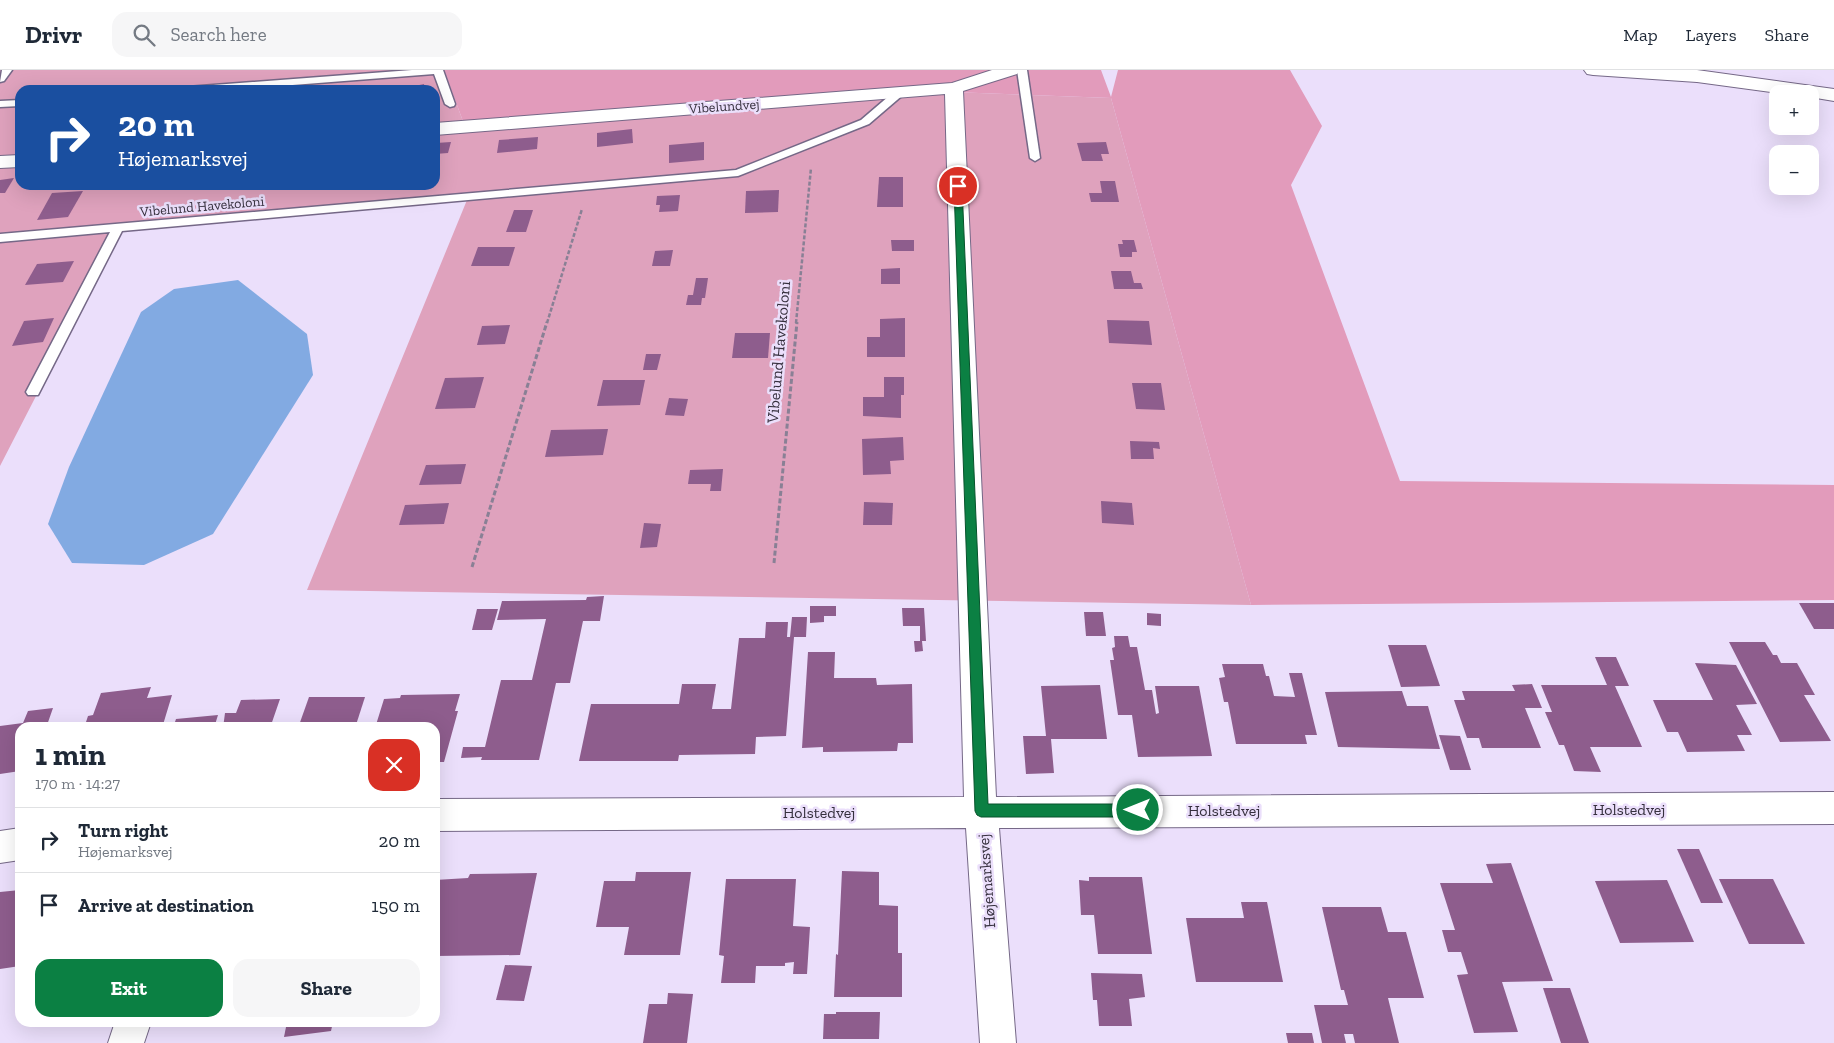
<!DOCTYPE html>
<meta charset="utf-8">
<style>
body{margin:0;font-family:"Zilla Slab",serif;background:#f6f6f7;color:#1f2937;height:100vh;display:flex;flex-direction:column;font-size:19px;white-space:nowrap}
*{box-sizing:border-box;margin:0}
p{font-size:16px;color:#747a83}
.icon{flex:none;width:28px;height:28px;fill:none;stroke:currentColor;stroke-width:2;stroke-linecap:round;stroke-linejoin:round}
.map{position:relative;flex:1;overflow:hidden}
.panel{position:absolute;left:15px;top:652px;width:425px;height:305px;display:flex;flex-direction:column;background:#fff;border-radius:15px;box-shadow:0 5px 20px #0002}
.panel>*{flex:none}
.guide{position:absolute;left:15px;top:15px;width:425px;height:105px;border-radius:15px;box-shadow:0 5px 20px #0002;background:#1a4fa0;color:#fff;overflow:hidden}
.fabs{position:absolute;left:1769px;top:15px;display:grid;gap:10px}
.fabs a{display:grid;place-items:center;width:50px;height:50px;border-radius:10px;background:#fff;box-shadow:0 5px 20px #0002;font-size:25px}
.pin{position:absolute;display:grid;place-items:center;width:42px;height:42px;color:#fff;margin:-21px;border:2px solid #fff;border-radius:50%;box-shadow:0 1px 5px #0007}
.me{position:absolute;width:55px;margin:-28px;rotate:270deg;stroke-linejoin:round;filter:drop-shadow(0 0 4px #0008)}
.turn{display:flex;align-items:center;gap:18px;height:105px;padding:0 20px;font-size:22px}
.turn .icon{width:65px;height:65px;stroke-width:2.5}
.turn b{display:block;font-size:35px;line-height:42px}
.round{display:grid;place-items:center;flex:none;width:52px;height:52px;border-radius:15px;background:#f6f6f7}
.summary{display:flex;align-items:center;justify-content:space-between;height:85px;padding:0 20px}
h1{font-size:30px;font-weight:700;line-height:38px}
.button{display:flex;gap:10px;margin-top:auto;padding:10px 20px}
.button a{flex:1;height:58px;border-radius:15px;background:#0b8043;color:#fff;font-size:20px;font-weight:700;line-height:58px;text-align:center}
.button a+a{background:#f6f6f7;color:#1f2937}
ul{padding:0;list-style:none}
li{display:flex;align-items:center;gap:15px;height:65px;padding:0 20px;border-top:1px solid #e0e1e3}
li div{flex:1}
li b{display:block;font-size:19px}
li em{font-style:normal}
header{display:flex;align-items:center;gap:30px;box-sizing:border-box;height:70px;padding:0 25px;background:#fff;border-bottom:1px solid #e0e1e3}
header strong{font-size:24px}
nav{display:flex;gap:28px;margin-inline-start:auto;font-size:18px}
.search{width:350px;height:45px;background:#f6f6f7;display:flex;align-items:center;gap:12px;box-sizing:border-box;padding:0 18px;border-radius:15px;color:#747a83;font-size:19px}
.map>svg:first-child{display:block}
</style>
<header>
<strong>Drivr</strong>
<div class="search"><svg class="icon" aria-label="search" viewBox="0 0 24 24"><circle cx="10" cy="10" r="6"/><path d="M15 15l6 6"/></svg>Search here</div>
<nav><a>Map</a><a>Layers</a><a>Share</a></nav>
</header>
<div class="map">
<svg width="1834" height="973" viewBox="0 0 1834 973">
<rect width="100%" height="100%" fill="#ebdffb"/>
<!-- green -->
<path fill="#dfa2bd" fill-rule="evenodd" d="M0,0H444L464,54L900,20L1111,28L1251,535L307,520L467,130L121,161L0,396ZM20,20H435V115H20Z"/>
<!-- forest -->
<polygon fill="#e29bbb" points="444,0 1101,0 1111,27 1118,0 1290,0 1322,56 1291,115 1400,411 1834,415 1834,530 1251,535 1111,28 900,20 464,54"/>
<!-- water -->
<polygon fill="#82aae2" points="238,210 307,264 313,305 213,464 144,495 72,493 48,454 69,397 141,242 174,219"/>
<!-- building -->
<g fill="#8e5d8d">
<polygon points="424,14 425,20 411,20 410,17"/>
<polygon points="632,59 633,73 597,77 597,63"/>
<polygon points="538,67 537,79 497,83 499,70"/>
<polygon points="451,72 448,83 435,84 436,73"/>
<polygon points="704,72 704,90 669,93 669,75"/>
<polygon points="1106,72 1109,84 1101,84 1103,91 1082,91 1077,73"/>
<polygon points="879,107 903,107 903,137 877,137"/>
<polygon points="14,108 5,123 0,123 0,110"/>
<polygon points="1100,111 1115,111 1119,132 1091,132 1089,123 1102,123"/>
<polygon points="111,115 135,115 133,117 109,119"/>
<polygon points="779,120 778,142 745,143 746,121"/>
<polygon points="83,121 68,147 37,150 52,123"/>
<polygon points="680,125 678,141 659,142 660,135 656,135 657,126"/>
<polygon points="514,140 533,140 526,162 506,162"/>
<polygon points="891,170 914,170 914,181 892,181"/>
<polygon points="1122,170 1134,170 1137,182 1132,182 1132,187 1120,187 1118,174 1123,174"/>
<polygon points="478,177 515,177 509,196 471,196"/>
<polygon points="673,180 670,196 652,196 655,181"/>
<polygon points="74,191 63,212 25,215 37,194"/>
<polygon points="900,198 900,214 881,214 881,199"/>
<polygon points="1111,201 1131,201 1134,213 1141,213 1143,219 1114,219"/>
<polygon points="696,208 708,208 705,228 702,228 701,235 686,235 688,225 693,225"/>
<polygon points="54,248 43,272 12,276 24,251"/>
<polygon points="905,248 905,287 867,287 867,267 880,267 880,249"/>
<polygon points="1107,250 1149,251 1152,275 1109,273"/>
<polygon points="510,255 505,274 477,275 482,256"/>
<polygon points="735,263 770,263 768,288 732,288"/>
<polygon points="646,284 661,284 657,300 643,300"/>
<polygon points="484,307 475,338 435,339 445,308"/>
<polygon points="884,307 904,307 904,325 901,325 901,348 863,346 863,327 884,327"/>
<polygon points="603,310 645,310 640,335 597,336"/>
<polygon points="1132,313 1161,313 1165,340 1136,339"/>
<polygon points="669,328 688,329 684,346 665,345"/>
<polygon points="608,359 603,385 545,387 551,360"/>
<polygon points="903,367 904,390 890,391 891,404 863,405 862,369"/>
<polygon points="1130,371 1159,372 1160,379 1153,378 1154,389 1131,389"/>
<polygon points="466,394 461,414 419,415 426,395"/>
<polygon points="723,399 721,421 710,421 711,414 688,414 690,400"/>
<polygon points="1101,431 1132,433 1134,455 1102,453"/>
<polygon points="864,432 893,433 892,455 863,455"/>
<polygon points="449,433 444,454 399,455 405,435"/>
<polygon points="644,453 661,454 657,477 640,478"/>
<polygon points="604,526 600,551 583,551 570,613 556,613 539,690 481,690 482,687 461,688 463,677 485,677 501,610 532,610 546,549 497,550 502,531 586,530 587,527"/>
<polygon points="1799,533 1834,533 1834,559 1814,559"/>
<polygon points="810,536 836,536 836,546 824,546 824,552 810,553"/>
<polygon points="902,538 924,538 926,571 922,571 923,581 915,582 914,571 920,571 920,556 903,556"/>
<polygon points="477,539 498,539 492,560 472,560"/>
<polygon points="1084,542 1103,542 1106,566 1086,566"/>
<polygon points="1147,543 1161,544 1161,556 1147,555"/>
<polygon points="792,547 807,547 806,567 794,567 786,666 756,667 755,684 679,685 678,691 579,691 591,634 679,634 682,614 716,614 712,639 731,639 739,568 765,568 766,552 788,552 787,567 790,567"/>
<polygon points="1114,566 1128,566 1130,577 1137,577 1145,620 1152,620 1156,644 1159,643 1155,616 1199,616 1212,686 1138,687 1132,645 1118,645 1110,590 1114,590 1112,578 1115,577"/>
<polygon points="1729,572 1765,572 1773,585 1777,585 1781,593 1797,593 1815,625 1804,625 1831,671 1780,672"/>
<polygon points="1388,575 1426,575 1440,616 1401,617"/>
<polygon points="808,582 835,582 834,608 876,608 877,615 912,614 913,673 898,673 897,681 823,682 823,677 802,678"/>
<polygon points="1595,587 1616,587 1629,616 1615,616 1642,677 1590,677 1601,702 1574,701 1564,675 1559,675 1545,642 1552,642 1541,615 1607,615"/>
<polygon points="1695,593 1736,595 1757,634 1736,635 1752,665 1737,665 1745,681 1687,682 1678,662 1667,662 1653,630 1713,630"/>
<polygon points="1222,594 1263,594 1266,606 1269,606 1274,626 1295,627 1289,603 1302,603 1317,665 1305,665 1307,674 1236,674 1228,632 1224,632 1219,608 1225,607"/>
<polygon points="1532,614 1542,638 1525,638 1541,678 1482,678 1479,668 1467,668 1454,630 1465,630 1462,621 1515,621 1512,615"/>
<polygon points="1100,615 1107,669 1051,669 1054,703 1026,704 1023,666 1046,666 1041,616"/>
<polygon points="151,617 147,628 172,625 162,658 84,658 88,646 93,645 101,623"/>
<polygon points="1402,621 1407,636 1428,636 1440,679 1338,677 1325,622"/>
<polygon points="460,624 455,641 458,641 444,692 435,692 435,658 375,658 384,629 400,628 401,625"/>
<polygon points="309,627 365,627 355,658 298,658"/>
<polygon points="280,629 270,658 223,658 225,643 236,643 241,630"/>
<polygon points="53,638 46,658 20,658 20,701 0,704 0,656 23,653 28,641"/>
<polygon points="218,645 214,658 173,658 176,649"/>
<polygon points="1439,665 1460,666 1471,700 1450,700"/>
<polygon points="1677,779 1699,779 1723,833 1701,833"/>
<polygon points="1511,793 1553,911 1502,912 1518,962 1474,963 1457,905 1468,904 1461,882 1448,882 1442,860 1455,860 1440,813 1493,813 1486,794"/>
<polygon points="842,801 879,802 879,835 898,836 898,883 902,883 902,927 834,927 836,884 838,885"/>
<polygon points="636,802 691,802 680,885 624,885 629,857 596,857 604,811 635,811"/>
<polygon points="537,803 520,885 435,886 435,810 468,808 470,804"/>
<polygon points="1089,807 1142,807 1152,884 1098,884 1094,845 1081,845 1079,810 1089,811"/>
<polygon points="726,809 796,809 793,856 810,857 807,904 793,904 794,892 785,893 785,896 756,896 755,913 721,913 724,886 719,885"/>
<polygon points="1719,809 1773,809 1805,874 1749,874"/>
<polygon points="1667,810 1694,872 1620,873 1595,811"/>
<polygon points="20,820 20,896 0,899 0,822"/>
<polygon points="1241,832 1267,832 1283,912 1196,912 1186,848 1244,848"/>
<polygon points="1322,837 1381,837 1388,862 1406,862 1424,928 1388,928 1399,973 1355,973 1353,964 1344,964 1346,973 1322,973 1314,935 1348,935 1344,920 1341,920"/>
<polygon points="505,895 532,896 524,931 496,930"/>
<polygon points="1091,903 1142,904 1145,927 1129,929 1132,956 1099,956 1097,930 1093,930"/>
<polygon points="1543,918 1570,918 1589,973 1561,973"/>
<polygon points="668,923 693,924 687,973 643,973 649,934 667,934"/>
<polygon points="836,942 880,942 879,969 823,969 824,944 836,944"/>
<polygon points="287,952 333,952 331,961 284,967"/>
<polygon points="1286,963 1312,963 1314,973 1288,973"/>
</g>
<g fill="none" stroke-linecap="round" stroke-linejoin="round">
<!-- service casing -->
<g stroke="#756887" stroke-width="3">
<g id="service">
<polygon points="2,0 12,0 4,11 0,12"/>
<polygon points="412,0 443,0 455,34 454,36 450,37 445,34 434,4 227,20 182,20 187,17"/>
<polygon points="1017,0 1027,0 1040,88 1035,91 1030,88"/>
<polygon points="900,19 905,22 904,24 869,54 738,106 122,161 38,325 28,325 26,322 110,162 0,172 0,164 736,100 861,50 896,20"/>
<polygon points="20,30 20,36 0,37 0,31"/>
</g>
</g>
<!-- minor casing -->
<g stroke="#756887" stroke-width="2">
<g id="minor">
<polygon points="992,0 1020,0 1017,4 963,21 996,727 1834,722 1834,754 999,758 1016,973 980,973 966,758 435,761 435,729 964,727 945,24 435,65 435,53 952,13"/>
<polygon points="1584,0 1697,0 1834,19 1834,31 1810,27 1810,24 1785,24 1697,12 1593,5 1587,4"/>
<polygon points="20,85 20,97 0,98 0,86"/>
<polygon points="20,758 20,790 0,793 0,761"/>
<polygon points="115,952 151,952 144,973 108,973"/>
</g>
</g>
<!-- path-far1 -->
<g stroke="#898095" stroke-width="2.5" stroke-dasharray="4 2" stroke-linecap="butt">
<polyline points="547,253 582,139"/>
<polyline points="796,253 811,98"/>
</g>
<!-- path -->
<g stroke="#898095" stroke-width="3" stroke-dasharray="5 2.5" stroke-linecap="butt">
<polyline points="774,493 797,252"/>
<polyline points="472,497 547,252"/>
</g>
<!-- service -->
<use href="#service" fill="#fff" fill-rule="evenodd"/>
<!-- minor -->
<use href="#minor" fill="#fff" fill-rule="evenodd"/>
</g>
<!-- route -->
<polygon fill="#0b8043" stroke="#07532c" points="958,113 962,116 988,734 1138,734 1143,736 1145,740 1143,745 1138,747 981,747 977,745 975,741 954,116"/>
<g text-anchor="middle" stroke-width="5" stroke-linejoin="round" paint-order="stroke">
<!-- far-street labels -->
<g font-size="14" fill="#36303e" stroke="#ebdffb">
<text transform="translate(724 36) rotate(-4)" y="5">Vibelundvej</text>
<text transform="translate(202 136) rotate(-5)" y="5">Vibelund Havekoloni</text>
</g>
<!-- street labels -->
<g font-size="16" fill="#36303e" stroke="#ebdffb">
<text transform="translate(778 282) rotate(-85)" y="6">Vibelund Havekoloni</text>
<text x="1629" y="745">Holstedvej</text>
<text x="1224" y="746">Holstedvej</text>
<text x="819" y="748">Holstedvej</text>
<text transform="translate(986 811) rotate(-94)" y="6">Højemarksvej</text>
</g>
</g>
</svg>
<div class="fabs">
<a>+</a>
<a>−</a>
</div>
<div class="pin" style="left:958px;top:116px;background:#d93025"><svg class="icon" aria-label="arrive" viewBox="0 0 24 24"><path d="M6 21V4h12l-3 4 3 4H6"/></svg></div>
<svg class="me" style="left:1138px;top:740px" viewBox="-20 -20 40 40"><circle r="17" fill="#0b8043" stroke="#fff" stroke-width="3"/><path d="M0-11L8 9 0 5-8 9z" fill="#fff"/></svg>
<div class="guide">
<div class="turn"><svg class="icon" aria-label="right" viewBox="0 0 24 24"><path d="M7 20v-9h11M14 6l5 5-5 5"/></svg><div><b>20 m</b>Højemarksvej</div></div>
</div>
<section class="panel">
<div class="summary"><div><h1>1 min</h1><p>170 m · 14:27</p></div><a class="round" style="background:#d93025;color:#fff"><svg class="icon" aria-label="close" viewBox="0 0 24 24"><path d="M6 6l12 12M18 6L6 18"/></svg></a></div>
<ul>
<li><svg class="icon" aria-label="right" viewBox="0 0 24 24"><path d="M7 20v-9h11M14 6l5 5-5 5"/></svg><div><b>Turn right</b><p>Højemarksvej</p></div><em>20 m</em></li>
<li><svg class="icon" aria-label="arrive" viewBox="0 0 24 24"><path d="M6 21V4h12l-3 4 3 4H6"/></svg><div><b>Arrive at destination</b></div><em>150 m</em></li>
</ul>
<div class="button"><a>Exit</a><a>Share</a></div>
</section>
</div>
